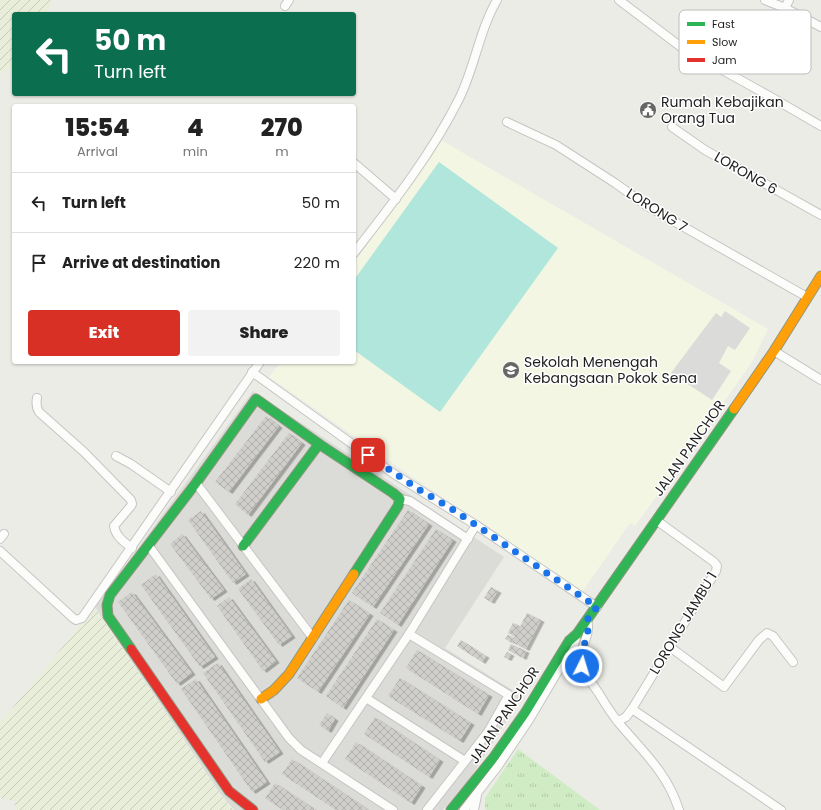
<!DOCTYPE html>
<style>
body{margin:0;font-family:Poppins,sans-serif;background:#f2f2f2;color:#222;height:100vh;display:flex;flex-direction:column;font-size:15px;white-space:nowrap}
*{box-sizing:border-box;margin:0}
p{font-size:13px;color:#767676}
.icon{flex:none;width:22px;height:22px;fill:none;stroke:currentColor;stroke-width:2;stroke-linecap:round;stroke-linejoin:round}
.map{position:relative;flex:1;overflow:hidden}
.panel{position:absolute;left:12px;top:104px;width:344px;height:260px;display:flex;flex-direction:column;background:#fff;border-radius:4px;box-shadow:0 1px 3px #0004}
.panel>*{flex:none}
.guide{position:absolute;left:12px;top:12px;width:344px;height:84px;border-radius:4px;box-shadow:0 1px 3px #0004;background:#0b6e4f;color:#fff;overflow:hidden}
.pin{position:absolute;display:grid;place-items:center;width:34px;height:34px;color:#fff;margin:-17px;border-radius:8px;box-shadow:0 2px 6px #0006}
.me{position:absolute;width:44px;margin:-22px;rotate:5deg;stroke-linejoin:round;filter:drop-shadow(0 0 3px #0008)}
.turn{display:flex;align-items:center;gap:14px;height:84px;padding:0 16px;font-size:18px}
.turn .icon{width:52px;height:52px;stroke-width:2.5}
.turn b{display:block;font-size:28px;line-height:34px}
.eta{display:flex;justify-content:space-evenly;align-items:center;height:68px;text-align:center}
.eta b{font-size:24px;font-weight:800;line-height:28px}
.cta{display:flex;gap:8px;margin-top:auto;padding:8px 16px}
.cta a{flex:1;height:46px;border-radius:4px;background:#d93025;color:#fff;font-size:16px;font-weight:800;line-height:46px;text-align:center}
.cta a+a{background:#f2f2f2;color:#222}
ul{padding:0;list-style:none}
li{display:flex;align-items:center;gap:12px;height:60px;padding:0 16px;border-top:1px solid #e0e0e0}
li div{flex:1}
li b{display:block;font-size:15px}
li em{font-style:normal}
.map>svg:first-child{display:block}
</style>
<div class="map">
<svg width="821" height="810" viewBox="0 0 821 810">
<defs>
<pattern id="farmland-furrows" width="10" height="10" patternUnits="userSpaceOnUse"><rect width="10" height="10" fill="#e8eed9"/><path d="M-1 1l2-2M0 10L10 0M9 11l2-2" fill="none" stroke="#c7ccba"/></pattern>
<pattern id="grass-tufts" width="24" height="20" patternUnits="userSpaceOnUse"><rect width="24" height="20" fill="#d0ecc4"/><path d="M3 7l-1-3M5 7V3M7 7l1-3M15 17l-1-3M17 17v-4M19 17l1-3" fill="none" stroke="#b2caa8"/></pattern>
<pattern id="building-cross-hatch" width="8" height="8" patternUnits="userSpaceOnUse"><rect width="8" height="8" fill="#cfceca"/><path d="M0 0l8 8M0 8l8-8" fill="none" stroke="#b1b0ad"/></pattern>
<filter id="shadow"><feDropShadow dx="3.5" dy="2" stdDeviation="0" flood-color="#0004"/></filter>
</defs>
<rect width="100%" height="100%" fill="#ecece7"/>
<!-- residential -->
<polygon fill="#dbdbd8" points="253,391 504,557 445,648 522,696 471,777 443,810 234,810 219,792 95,607"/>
<!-- education -->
<polygon fill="#f2f6e2" points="441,140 768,329 752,362 700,436 635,526 630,523 582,592 421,483 269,377 281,362 354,362 354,263"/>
<!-- farmland -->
<g fill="url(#farmland-furrows)">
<polygon points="0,0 53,0 47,14 14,14 14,67 0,74"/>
<polygon points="95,607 219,792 234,810 16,810 14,801 0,798 0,723"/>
</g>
<!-- grass -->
<polygon fill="url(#grass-tufts)" points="518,749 600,810 488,810 485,809 485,798"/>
<!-- pitch -->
<polygon fill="#b0e6db" points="439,162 558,248 440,412 354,350 354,280"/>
<!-- parking -->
<polygon fill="#dbdbd9" points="725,311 750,328 735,350 728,346 719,363 731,371 712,400 671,373 716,313 721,317"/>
<!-- building -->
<g fill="url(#building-cross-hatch)" filter="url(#shadow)">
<polygon points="266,416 279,426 229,492 215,482"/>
<polygon points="289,433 302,443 248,515 235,504"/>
<polygon points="408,510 429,524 373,607 352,593"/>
<polygon points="201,511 246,574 233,583 188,520"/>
<polygon points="436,529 453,540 398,625 380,613"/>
<polygon points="182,534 224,590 211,599 170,544"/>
<polygon points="156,574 215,657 200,667 141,585"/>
<polygon points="251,579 292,636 279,645 238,589"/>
<polygon points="491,587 498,591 491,602 484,598"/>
<polygon points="132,592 192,673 177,684 118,602"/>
<polygon points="229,597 276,661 263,671 217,606"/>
<polygon points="349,600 370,614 318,692 297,678"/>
<polygon points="527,613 541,620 526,649 512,642"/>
<polygon points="377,619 394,630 343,708 326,696"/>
<polygon points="513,623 519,625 514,636 508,633"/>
<polygon points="508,635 513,637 511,642 505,639"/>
<polygon points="461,640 486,656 482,662 457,646"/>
<polygon points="511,644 526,651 523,658 508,650"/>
<polygon points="417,650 489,695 478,714 406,668"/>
<polygon points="507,652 511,654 508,659 504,657"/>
<polygon points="218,663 280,752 265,762 203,673"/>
<polygon points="400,678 471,723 460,741 388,696"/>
<polygon points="196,679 267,782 252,792 181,689"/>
<polygon points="327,713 335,719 328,731 319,725"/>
<polygon points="375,717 440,760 429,777 364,734"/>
<polygon points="356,742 422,786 411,803 345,759"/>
<polygon points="292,759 369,810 336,810 282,774"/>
<polygon points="275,783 316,810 283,810 265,798"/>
</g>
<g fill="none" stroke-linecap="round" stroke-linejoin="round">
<!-- street casing -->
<g stroke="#c5c5c3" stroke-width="10">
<g id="street">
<polyline points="619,0 681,47 771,97 821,126"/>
<polyline points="765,0 785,8 821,27"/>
<polyline points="285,6 289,0"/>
<polyline points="785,8 789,0"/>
<polyline points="507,122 556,145 615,183 647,206 807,297"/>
<polyline points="672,127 705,150 821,215"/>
<polyline points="354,163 396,199"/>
<path d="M354,253C392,204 431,155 459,99C475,67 479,31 497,0"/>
<polyline points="774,351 821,380"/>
<polyline points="252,372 394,474 476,525 597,607"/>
<path d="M37,398C36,403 36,407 39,412L84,452L131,500L132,504L131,506L114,526C116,537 124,542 132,548"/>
<polyline points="116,456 131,464 171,492"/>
<polyline points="196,483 313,638"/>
<polyline points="400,499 410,501 468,539"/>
<polyline points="0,539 4,534"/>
<polyline points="149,546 289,738 301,750 393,810"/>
<polyline points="0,551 73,618 76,620 82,618 260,362"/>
<path d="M587,620C592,636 577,650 582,665C585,675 592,684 598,692C604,702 611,713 618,722C643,752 667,772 679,810"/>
<polyline points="409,634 509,695 488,732 427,810"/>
<polyline points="670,647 724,687 759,640 767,633 773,636 793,662"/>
<polyline points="366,698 465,761"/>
<polyline points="632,709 781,810"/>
<polyline points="618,721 626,717 632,709 716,571 717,566 714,562 656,520"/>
<polyline points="322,763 409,634 476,525"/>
<polyline points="464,810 498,766 529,720 574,644 577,634"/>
<polyline points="474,810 477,795"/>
</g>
</g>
<!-- fast casing -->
<g stroke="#90977e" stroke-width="11">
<g id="fast">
<polyline points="243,546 319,444 393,493 400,499 398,506 354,574"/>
<polyline points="131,649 108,616 107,605 110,595 196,483 256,399 319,444"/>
<polyline points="451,810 494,757 525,713 569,641 577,634 734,409"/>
</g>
</g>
<!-- slow casing -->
<g stroke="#90977e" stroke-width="11">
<g id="slow">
<polyline points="734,409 774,351 821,276"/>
<polyline points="261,699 274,690 289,674 354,574"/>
</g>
</g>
<!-- jam casing -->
<g stroke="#90977e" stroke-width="11">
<polyline id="jam" points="131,649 229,791 253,810"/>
</g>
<!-- street -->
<use href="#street" stroke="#fcfcfb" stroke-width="8"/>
<!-- fast -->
<use href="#fast" stroke="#30b455" stroke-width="9"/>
<!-- slow -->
<use href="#slow" stroke="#ff9f0a" stroke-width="9"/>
<!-- jam -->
<use href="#jam" stroke="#e5322d" stroke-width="9"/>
</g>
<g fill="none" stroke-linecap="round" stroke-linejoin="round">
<!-- route -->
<path stroke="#1a73e8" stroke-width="7" stroke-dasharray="0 12.6" d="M368,455L418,489L449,507L476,525L597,607L587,620C592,635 578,650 582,666"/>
</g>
<!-- icons -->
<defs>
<g id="civic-disc" transform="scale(0.9)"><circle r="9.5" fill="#666664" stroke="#fff"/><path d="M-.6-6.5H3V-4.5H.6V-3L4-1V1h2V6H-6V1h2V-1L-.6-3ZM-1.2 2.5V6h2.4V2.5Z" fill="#fff"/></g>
<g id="school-disc" transform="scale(0.9)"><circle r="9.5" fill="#666664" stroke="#fff"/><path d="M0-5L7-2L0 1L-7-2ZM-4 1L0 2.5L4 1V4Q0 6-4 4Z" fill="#fff"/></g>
</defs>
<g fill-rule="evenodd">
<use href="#civic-disc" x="648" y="110"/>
<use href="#school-disc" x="511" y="370"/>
</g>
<g text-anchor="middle" stroke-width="3" stroke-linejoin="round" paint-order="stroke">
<!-- poi labels -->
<g font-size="14" fill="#1e1e1e" stroke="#fff" text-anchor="start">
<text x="661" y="107">Rumah Kebajikan<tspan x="661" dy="16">Orang Tua</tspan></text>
<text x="524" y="367">Sekolah Menengah<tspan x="524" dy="16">Kebangsaan Pokok Sena</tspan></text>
</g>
<!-- street labels -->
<g font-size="14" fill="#1e1e1e" stroke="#fff">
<text transform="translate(746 173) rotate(30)" y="5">LORONG 6</text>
<text transform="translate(657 210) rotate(32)" y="5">LORONG 7</text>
<text transform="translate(689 448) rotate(-55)" y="5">JALAN PANCHOR</text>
<text transform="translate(683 623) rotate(-59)" y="5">LORONG JAMBU 1</text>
<text transform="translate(504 715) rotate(-56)" y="5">JALAN PANCHOR</text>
</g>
</g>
<!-- legend -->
<rect x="679" y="10" width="132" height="64" rx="6" fill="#fff" stroke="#bcbcbc" stroke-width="1"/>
<rect x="687" y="22" width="18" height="4" fill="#30b455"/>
<rect x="687" y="40" width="18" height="4" fill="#ff9f0a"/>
<rect x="687" y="58" width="18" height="4" fill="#e5322d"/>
<g font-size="11" fill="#1e1e1e">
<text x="712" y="28">Fast</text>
<text x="712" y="46">Slow</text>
<text x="712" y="64">Jam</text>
</g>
</svg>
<div class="pin" style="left:368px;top:455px;background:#d93025"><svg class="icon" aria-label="arrive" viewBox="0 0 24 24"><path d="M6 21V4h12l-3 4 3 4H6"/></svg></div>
<svg class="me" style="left:582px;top:666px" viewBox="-20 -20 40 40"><circle r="17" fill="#1a73e8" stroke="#fff" stroke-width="3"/><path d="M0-11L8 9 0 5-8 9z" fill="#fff"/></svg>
<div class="guide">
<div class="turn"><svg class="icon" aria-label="left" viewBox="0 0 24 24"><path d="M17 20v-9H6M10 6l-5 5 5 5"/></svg><div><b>50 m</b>Turn left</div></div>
</div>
<section class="panel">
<div class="eta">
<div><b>15:54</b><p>Arrival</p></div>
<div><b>4</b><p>min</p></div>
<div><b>270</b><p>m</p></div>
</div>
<ul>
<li><svg class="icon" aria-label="left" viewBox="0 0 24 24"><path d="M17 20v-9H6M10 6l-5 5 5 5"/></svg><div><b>Turn left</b></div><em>50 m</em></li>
<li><svg class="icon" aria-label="arrive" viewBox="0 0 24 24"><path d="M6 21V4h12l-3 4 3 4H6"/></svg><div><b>Arrive at destination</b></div><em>220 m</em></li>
</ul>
<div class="cta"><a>Exit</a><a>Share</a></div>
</section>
</div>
